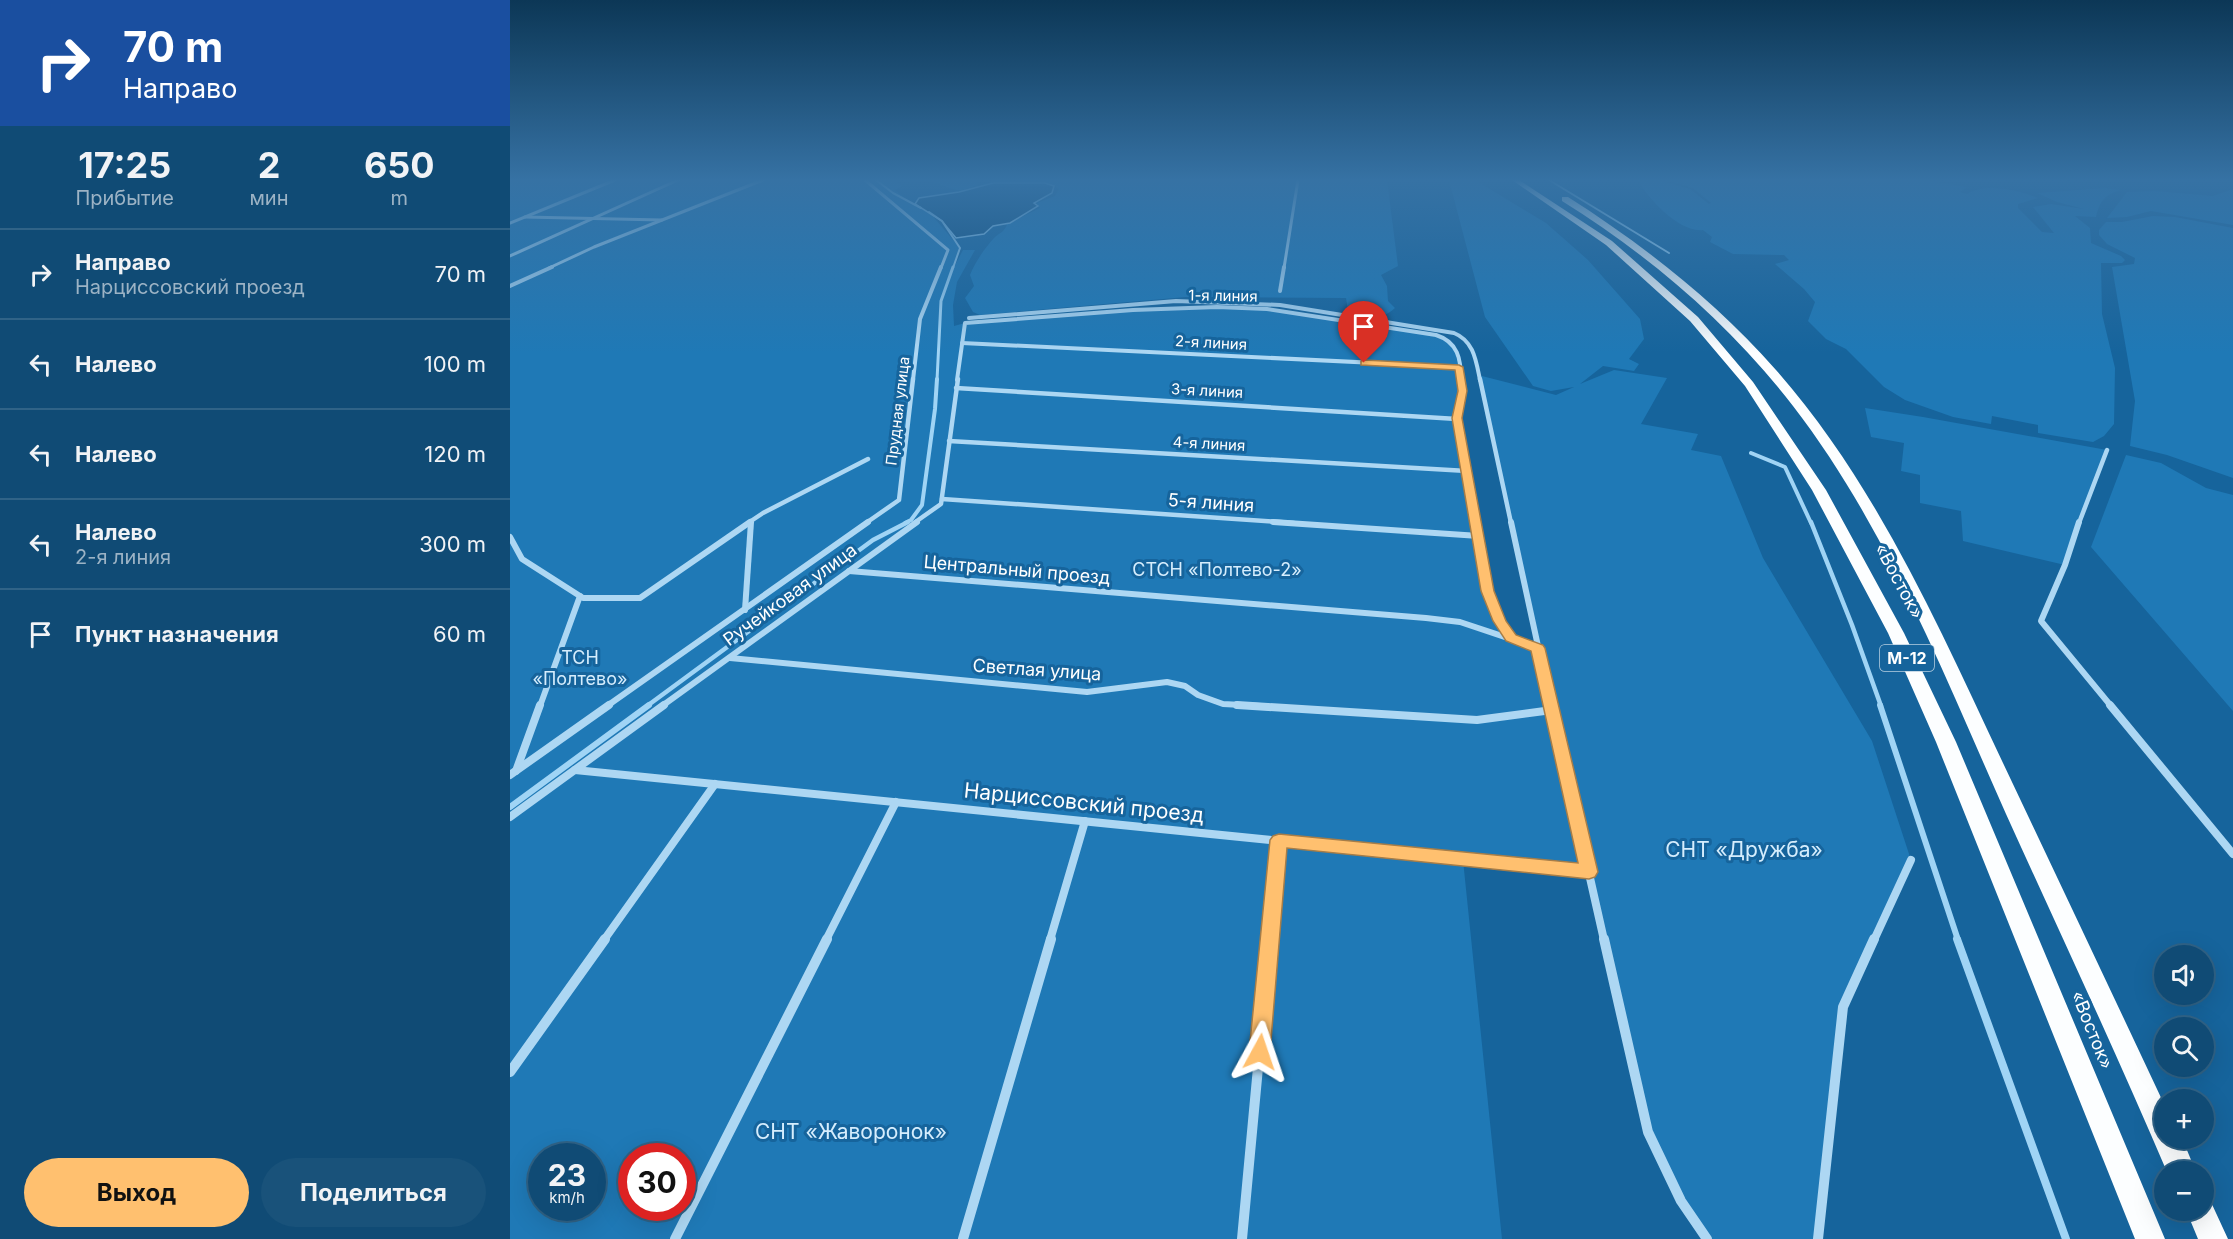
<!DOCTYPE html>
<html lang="ru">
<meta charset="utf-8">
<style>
body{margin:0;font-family:Inter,sans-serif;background:#19527a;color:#f1f3f6;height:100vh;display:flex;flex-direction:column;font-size:22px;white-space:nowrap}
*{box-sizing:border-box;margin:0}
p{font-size:20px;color:#9cb3c5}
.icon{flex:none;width:33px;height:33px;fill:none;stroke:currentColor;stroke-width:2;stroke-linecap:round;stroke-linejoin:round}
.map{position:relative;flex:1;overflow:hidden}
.panel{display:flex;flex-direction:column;background:#104b75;width:510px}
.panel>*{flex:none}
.guide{background:#1a4fa0;color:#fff;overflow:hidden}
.controls{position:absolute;left:1644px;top:945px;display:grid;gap:12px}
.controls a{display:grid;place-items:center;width:60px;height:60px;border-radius:50%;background:#104b75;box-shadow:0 6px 24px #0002,0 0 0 2px #306387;font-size:30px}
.speed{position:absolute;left:18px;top:1143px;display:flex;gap:12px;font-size:30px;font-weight:700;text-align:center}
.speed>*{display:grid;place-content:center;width:78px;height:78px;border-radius:50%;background:#104b75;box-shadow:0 6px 24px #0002,0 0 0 2px #306387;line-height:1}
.speed small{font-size:15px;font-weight:400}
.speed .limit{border:9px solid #d22;background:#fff;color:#111}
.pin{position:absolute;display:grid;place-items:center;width:51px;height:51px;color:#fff;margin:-62px -26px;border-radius:50% 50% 50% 0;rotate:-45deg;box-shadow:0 0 6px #0007}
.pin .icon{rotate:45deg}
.me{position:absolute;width:66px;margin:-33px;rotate:5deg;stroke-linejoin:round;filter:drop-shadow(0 0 4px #0008)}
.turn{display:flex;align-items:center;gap:21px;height:126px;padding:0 24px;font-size:27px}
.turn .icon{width:78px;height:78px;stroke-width:2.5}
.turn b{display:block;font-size:42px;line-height:51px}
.eta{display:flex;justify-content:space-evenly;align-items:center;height:102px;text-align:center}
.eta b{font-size:36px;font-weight:700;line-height:42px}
.cta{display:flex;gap:12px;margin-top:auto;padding:12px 24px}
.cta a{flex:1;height:69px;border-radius:36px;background:#ffc06f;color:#111;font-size:24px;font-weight:700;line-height:69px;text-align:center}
.cta a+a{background:#19527a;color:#f1f3f6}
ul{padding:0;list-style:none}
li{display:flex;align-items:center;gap:18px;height:90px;padding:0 24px;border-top:2px solid #306387}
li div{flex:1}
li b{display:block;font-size:22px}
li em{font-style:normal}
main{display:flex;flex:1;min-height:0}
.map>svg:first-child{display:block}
</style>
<main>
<section class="panel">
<div class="guide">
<div class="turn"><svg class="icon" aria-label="right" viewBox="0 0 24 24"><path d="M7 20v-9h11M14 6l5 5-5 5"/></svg><div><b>70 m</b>Направо</div></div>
</div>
<div class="eta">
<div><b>17:25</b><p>Прибытие</p></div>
<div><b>2</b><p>мин</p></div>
<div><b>650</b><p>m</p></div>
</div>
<ul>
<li><svg class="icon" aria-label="right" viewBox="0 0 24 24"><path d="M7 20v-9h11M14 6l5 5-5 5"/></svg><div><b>Направо</b><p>Нарциссовский проезд</p></div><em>70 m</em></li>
<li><svg class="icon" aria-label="left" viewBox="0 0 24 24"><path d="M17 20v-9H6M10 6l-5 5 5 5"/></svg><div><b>Налево</b></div><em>100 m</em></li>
<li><svg class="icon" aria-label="left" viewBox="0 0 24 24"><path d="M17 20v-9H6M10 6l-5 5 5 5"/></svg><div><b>Налево</b></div><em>120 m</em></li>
<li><svg class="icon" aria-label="left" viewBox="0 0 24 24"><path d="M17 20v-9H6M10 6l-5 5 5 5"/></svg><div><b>Налево</b><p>2-я линия</p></div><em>300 m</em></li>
<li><svg class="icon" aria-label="arrive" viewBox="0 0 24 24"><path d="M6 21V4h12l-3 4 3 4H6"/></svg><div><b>Пункт назначения</b></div><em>60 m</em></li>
</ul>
<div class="cta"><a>Выход</a><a>Поделиться</a></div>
</section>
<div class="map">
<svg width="1723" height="1239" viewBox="0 0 1723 1239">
<rect width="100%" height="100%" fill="#16649c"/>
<!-- green -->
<g fill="#1f79b6" fill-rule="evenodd">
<path d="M0,180H384L392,186L385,190L396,199L420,213L450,248L443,269L453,250H465L447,282L443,305L444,326L455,323L659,308L757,309L920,333L944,345L953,391L947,419L978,591L1001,638L1027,648L968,375L1046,395L1064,387L1041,391L1023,386L975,317L939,180H965L1036,223L1078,260L1130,319L1134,339L1119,359L1129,364L1124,371L1093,366L1070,384L1104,370L1157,378L1131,424L1188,434L1181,450L1211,456L1253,558L1362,741L1401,860L1333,1007L1308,1239H1197L1138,1132L1079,872L953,860L992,1239H0ZM32,1156H82V1208H32ZM122,1156H172V1208H122Z"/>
<path d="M393,180H464L467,182V185C443,196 442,186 421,182C411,180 403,185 393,180Z"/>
<path d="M485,180L508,181L506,180H877L888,266L871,275L877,286L878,301L885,308C871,321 857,318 839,317L836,298L676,297L470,315L463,312L455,298L464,286L460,275C465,262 475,248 484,238C489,233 495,232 497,224L530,208L527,203L545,196L549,189C540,177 505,183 490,183Z"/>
<path d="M1128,180H1153L1155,182L1180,189L1199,204L1201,203L1183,188L1156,180H1412L1457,187L1450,192L1457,194C1475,182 1509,190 1528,198L1508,204V208L1532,232L1544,233L1523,207L1541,204L1574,209L1547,202L1527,193L1595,188L1611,190C1594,195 1590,201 1586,217L1565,216L1580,228L1581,243L1611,256L1615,260L1612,263H1591L1592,314L1605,368L1604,424L1594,436L1583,442L1528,433V425L1482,416L1481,424L1443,417L1395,400L1374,387L1336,349L1316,339L1298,321L1305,302L1294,289L1265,264L1279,260L1274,255L1223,254L1200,242L1202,237L1193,230C1170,233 1138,199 1128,180Z"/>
<polygon points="1723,189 1723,225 1641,211 1617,217 1597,218 1617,192 1645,191 1703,196"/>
<polygon points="1643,216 1665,217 1723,228 1723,478 1657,455 1620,446 1625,401 1602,267 1624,264 1625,258 1597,244 1589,235 1589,230 1596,222 1612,222"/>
<polygon points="1355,408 1413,417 1597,450 1555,565 1453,541 1451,511 1410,503 1410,475 1391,471 1394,443 1361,437"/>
<polygon points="1616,455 1651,463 1696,488 1723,495 1723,711 1581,547"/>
</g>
<!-- water -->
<polygon fill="#0e4c79" stroke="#a0d4f5" stroke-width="1.5" points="483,183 535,183 544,186 542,193 524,203 528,206 500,223 483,226 474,234 446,238 432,221 405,204 409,198 449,192"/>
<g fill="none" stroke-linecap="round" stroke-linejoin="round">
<!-- stream-far5 -->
<g stroke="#a0d4f5" stroke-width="2">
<polyline points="366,180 383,193 411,208"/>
<polyline points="1039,180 1159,253"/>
<polyline points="419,212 432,221 450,248 443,268"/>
</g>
<!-- stream-far4 -->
<polyline stroke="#a0d4f5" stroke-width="3" points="427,380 431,301 443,267"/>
<!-- stream-far3 -->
<g stroke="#a0d4f5" stroke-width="4">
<polyline points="1241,453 1275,467 1301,523"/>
<polyline points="395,523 401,520 412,505 425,409 427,379"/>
</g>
<!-- stream-far2 -->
<g stroke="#a0d4f5" stroke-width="4.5">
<polyline points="1301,522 1342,625 1371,706"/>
<polyline points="137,706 363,540 398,522"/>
</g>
<!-- stream-far1 -->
<g stroke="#a0d4f5" stroke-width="6">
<polyline points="1370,705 1448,940"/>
<polyline points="0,807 139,705"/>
</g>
<!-- stream -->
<polyline stroke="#a0d4f5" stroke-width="8" points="1447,939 1556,1239"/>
<!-- minor-far5 -->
<g stroke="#add7f3" stroke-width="3">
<polyline points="355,180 438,250 431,268"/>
<polyline points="15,217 152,220"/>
<polyline points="0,223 105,180"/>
<polyline points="0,256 168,180"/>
<polyline points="39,268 84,247 253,180"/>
<polyline points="774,268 788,180"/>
</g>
<!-- minor-far4 -->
<g stroke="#add7f3" stroke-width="4">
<polyline points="0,286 42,267"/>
<polyline points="770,291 774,267"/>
<path d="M459,318L666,301L770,305L944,333C964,341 966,361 970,380"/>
<polyline points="452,343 949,367"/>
<polyline points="403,380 410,319 431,267"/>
<path d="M447,380L455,323L623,310L707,307L757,309L926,335C948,342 951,359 951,380"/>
</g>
<!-- minor-far3 -->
<g stroke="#add7f3" stroke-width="4.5">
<polyline points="951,379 947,419 966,523"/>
<polyline points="970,379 1001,523"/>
<polyline points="446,388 947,419"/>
<polyline points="439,441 957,471"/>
<polyline points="432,499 784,523"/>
<polyline points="238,523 253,513 358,459"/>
<polyline points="241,523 241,521"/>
<polyline points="356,523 389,500 403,379"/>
<polyline points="404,523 431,504 448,379"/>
<polyline points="1569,523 1597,450"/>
</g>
<!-- minor-far2 -->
<g stroke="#add7f3" stroke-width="6">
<polyline points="763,522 969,536"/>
<path d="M966,522C973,563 978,602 1001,638"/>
<polyline points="1001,522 1041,706"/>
<polyline points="1569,522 1555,565 1531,621 1601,706"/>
<polyline points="0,537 12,559 73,598 130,598 240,522"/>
<polyline points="339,571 916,618 950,622 1028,648"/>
<polyline points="235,610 241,522"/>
<polyline points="220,658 577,692 657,682 675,686 688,695 713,704 751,706"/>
<polyline points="30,706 70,596"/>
<polyline points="97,706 358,522"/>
<polyline points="152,706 407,522"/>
</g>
<!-- minor-far1 -->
<g stroke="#add7f3" stroke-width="8">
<polyline points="727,705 967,720 1042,710"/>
<polyline points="1041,705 1094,940"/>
<polyline points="1600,705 1723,854"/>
<polyline points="65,770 1079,872"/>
<polyline points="6,771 30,705"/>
<polyline points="0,775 99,705"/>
<polyline points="0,817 154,705"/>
<polyline points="94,940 205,784"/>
<polyline points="316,940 386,802"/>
<polyline points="540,940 575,821"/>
<polyline points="760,940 769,841"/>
<polyline points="1364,940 1401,860"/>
</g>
<!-- minor -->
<g stroke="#add7f3" stroke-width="10">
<polyline points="1094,939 1138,1132 1171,1201 1197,1239"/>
<polyline points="0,1072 95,939"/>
<polyline points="165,1239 317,939"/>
<polyline points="453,1239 541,939"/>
<polyline points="732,1239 760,939"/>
<polyline points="1308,1239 1333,1007 1364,939"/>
</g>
<!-- trunk -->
<g fill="#fcfeff" fill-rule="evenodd">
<polygon points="1002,180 1009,180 1102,241 1188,317 1243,382 1316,490 1394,633 1446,742 1655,1239 1625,1239 1426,742 1378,633 1302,490 1235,386 1180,321 1096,245"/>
<path d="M1052,197H1058C1135,246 1206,302 1266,370C1367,485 1429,627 1493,763C1547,877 1601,991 1654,1104V1138H1672L1686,1172H1657C1606,1052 1550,933 1496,814C1434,675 1377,528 1283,406C1219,323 1140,256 1052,201Z"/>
<polygon points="1694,1197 1700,1200 1718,1239 1688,1239 1676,1210 1694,1210"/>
</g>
</g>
<!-- sky -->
<linearGradient id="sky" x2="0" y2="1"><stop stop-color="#0c3756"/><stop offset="0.51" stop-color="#3672a4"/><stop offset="1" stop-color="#3672a4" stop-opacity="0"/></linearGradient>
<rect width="1723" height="353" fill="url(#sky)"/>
<!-- route -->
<polygon fill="#ffc06f" stroke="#a67d48" stroke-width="1.5" points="854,360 949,365 953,367 957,391 952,418 984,591 996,621 1006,635 1033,645 1035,648 1088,872 1085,877 1079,879 777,848 760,1052 757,1059 750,1062 742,1059 739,1052 760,840 763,836 769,834 1068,863 1021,651 996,641 983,621 971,591 942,418 948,391 945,370 851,365 851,361"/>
<g text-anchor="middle" stroke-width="6" stroke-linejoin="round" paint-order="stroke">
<!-- far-street labels -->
<g font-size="15" fill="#fff" stroke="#16649c">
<text transform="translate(713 296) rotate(1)" y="5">1-я линия</text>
<text transform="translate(701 343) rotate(3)" y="5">2-я линия</text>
<text transform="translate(697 391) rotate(3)" y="5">3-я линия</text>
<text transform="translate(388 411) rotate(-83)" y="5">Прудная улица</text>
<text transform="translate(699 444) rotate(3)" y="5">4-я линия</text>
</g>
<!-- shield labels -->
<rect fill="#16649c" stroke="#b9d0e1" stroke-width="1.5" x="1370" y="645" width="54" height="26" rx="4.5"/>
<g font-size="16" font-weight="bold" fill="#fff">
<text x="1397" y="664">М-12</text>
</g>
<!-- street labels -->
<g font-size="18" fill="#fff" stroke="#16649c">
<text transform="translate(701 503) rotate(4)" y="6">5-я линия</text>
<text transform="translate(507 570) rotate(5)" y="6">Центральный проезд</text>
<text transform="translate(1389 581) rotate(62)" y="6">«Восток»</text>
<text transform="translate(280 595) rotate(-36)" y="6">Ручейковая улица</text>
<text transform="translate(527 670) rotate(4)" y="6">Светлая улица</text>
<text transform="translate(1582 1030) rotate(68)" y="6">«Восток»</text>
</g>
<!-- park labels -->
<g font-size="18" fill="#d5edfd" stroke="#16649c">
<text x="707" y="576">СТСН «Полтево-2»</text>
<text x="70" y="664">ТСН<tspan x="70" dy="21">«Полтево»</tspan></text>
</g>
<!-- near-street labels -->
<g font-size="21" fill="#fff" stroke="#16649c">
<text transform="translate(574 803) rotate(6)" y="7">Нарциссовский проезд</text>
</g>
<!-- near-park labels -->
<g font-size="21" fill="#d5edfd" stroke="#16649c">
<text x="1234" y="857">СНТ «Дружба»</text>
<text x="341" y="1139">СНТ «Жаворонок»</text>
</g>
</g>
</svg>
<div class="controls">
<a><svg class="icon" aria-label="sound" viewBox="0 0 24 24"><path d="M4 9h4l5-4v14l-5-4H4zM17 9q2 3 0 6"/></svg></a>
<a><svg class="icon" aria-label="search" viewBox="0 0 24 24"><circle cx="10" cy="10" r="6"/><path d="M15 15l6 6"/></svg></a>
<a>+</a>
<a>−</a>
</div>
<div class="speed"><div>23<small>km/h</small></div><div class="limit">30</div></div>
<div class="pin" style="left:854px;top:363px;background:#d93025"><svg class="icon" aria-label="arrive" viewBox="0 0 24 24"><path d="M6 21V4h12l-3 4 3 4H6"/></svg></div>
<svg class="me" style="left:750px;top:1052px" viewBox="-20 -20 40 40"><path d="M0-17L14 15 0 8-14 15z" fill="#ffc06f" stroke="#fff" stroke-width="4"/></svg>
</div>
</main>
